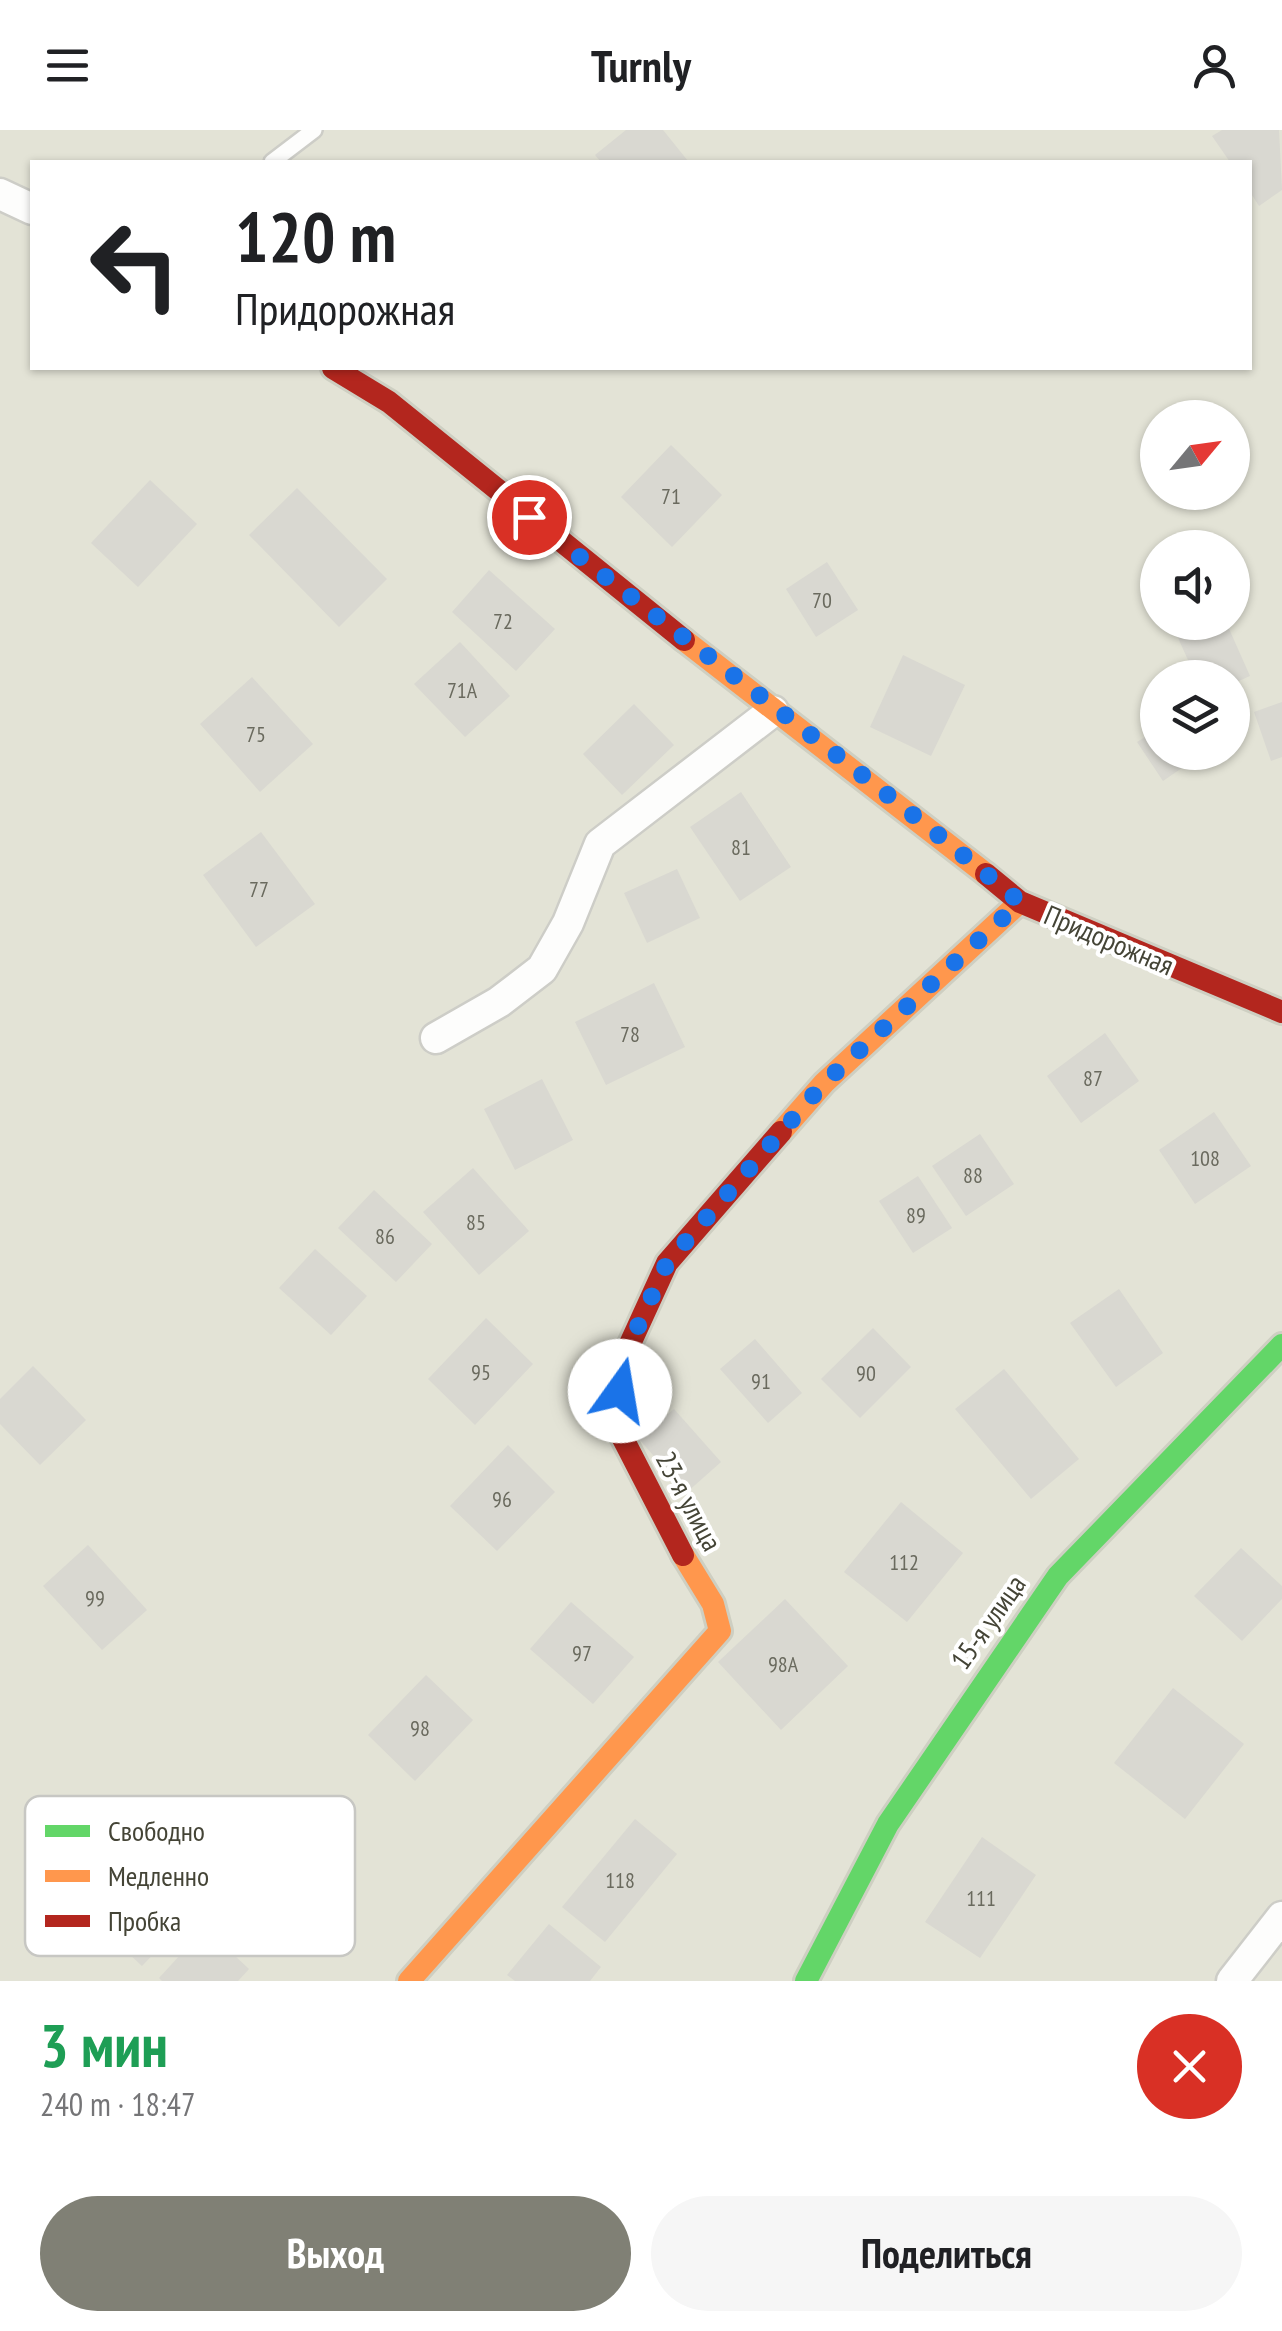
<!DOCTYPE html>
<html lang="ru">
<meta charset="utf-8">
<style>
body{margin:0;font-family:"PT Sans Narrow",sans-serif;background:#f6f6f6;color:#202124;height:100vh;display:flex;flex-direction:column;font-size:38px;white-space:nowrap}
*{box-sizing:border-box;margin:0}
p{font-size:32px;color:#757577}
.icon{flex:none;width:55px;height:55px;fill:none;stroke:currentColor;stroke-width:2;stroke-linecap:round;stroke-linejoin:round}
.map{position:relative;height:1851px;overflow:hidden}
.details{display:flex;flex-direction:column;background:#fff;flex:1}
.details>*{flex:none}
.banner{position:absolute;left:30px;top:30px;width:1222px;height:210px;border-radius:0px;box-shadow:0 2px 8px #0004;background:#fff;color:#202124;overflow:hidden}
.needle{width:65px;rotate:61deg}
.tools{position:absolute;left:1140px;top:270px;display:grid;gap:20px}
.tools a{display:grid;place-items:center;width:110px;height:110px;border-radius:50%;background:#fff;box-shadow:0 2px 8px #0004;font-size:50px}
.pin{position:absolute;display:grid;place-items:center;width:85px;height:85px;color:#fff;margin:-42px;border:5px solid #fff;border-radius:50%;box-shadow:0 2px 10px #0007}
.me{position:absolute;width:110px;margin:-55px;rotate:13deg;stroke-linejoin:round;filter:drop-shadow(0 0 8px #0008)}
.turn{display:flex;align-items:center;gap:35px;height:210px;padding:0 40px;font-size:45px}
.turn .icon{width:130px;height:130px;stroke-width:2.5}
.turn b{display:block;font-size:70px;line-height:85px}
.round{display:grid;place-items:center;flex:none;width:105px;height:105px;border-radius:52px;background:#f6f6f6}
.summary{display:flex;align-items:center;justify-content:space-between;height:170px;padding:0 40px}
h1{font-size:60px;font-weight:800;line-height:75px;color:#1e9e55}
.button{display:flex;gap:20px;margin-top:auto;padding:20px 40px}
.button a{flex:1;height:115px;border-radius:60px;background:#808075;color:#fff;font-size:40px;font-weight:800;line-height:115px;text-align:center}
.button a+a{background:#f6f6f6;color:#202124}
header{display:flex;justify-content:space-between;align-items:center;height:130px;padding:0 40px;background:#fff;font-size:45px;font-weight:800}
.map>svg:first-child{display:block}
</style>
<header><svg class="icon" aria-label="menu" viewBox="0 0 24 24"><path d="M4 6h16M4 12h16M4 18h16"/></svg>Turnly<svg class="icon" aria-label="person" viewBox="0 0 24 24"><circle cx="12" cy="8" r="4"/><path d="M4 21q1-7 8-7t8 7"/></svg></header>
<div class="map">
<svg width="1282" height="1851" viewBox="0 0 1282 1851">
<rect width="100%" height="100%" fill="#efefe9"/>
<!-- residential -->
<path fill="#e3e3d6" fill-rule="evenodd" d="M0,0H1282V1851H0ZM32,32H1250V238H32ZM1158,288H1232V362H1158ZM1158,418H1232V492H1158ZM1158,548H1232V622H1158Z"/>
<!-- building -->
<g fill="#d9d8d1">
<polygon points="626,0 663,0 688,31 601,32 595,25"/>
<polygon points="1222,0 1279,0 1282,60 1259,76 1250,62 1250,32 1230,32 1212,6"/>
<polygon points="671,315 722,365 672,417 621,367"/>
<polygon points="150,350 197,394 138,457 91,413"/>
<polygon points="297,358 387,449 339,497 249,405"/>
<polygon points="827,432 858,480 816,507 786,459"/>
<polygon points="489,440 555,499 516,541 452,482"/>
<polygon points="1171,492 1226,492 1250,546 1232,554 1232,548 1196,548"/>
<polygon points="460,512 510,566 465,607 414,554"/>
<polygon points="903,525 965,555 931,626 870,597"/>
<polygon points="252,547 313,614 260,662 200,594"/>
<polygon points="1282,572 1282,627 1271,631 1254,582"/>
<polygon points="634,574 674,615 622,665 583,624"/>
<polygon points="1158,599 1158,622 1205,622 1163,651 1137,612"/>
<polygon points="741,662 791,737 740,771 690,697"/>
<polygon points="261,702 315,774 256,817 203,745"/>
<polygon points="677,739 700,788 647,813 624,763"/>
<polygon points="654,853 685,917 606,955 575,892"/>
<polygon points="1105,903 1139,951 1081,993 1047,946"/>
<polygon points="542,949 573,1010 515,1040 484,979"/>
<polygon points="1214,982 1251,1036 1195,1074 1159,1020"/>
<polygon points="980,1004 1014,1054 966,1086 932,1036"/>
<polygon points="473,1038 529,1101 479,1145 423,1082"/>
<polygon points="918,1046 952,1098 913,1123 879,1071"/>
<polygon points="374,1060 432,1114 396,1152 338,1098"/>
<polygon points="315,1119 367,1166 331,1205 279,1158"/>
<polygon points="1119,1159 1163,1223 1116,1257 1070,1193"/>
<polygon points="486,1188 533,1234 475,1295 428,1249"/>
<polygon points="873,1198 911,1237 860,1288 821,1249"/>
<polygon points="755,1209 802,1263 768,1293 720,1239"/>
<polygon points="33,1236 86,1290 40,1335 0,1294 0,1269"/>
<polygon points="1004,1239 1079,1329 1031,1369 955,1279"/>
<polygon points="674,1279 721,1332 686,1363 639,1309"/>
<polygon points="508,1315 555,1362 497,1421 450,1376"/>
<polygon points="901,1372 963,1423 907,1492 844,1442"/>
<polygon points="88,1415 147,1480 102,1520 43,1456"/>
<polygon points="1241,1418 1282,1456 1282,1469 1242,1511 1194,1466"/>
<polygon points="785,1469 848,1536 781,1600 718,1532"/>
<polygon points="571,1472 634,1527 593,1574 530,1519"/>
<polygon points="426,1545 473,1590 415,1651 368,1605"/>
<polygon points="1173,1558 1244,1614 1185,1689 1114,1633"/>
<polygon points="635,1689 677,1724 605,1812 562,1777"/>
<polygon points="982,1707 1036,1745 980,1828 925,1792"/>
<polygon points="139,1746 186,1790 142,1836 95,1792"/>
<polygon points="549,1794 601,1837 590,1851 515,1851 507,1845"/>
<polygon points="205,1798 249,1839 238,1851 162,1851 159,1848"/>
</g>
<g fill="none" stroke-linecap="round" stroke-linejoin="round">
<!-- lane casing -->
<g stroke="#cdcdc7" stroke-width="20">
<polyline id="lane" points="272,32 314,0"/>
</g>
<!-- street casing -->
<g stroke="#cdcdc7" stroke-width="35">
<g id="street">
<polyline points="0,64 32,79"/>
<polyline points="436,908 499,872 542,839 568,793 600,714 773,581"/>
<polyline points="1232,1851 1282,1787"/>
</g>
</g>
<!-- fast casing -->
<g stroke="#cecfc2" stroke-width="28">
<polyline id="fast" points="806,1851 888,1694 1058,1446 1282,1215"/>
</g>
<!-- slow casing -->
<g stroke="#cecfc2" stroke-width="28">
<g id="slow">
<polyline points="684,510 986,744"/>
<polyline points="781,1002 824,953 1020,772"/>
<polyline points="409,1851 720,1501 713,1474 683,1425"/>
</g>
</g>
<!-- jam casing -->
<g stroke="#cecfc2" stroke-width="28">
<g id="jam">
<polyline points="333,238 389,272 684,510"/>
<polyline points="986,744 1020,772 1282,882"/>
<polyline points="683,1425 616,1295 624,1227 667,1133 781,1002"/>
</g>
</g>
<!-- lane -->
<use href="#lane" stroke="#fdfdfc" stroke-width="15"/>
<!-- street -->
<use href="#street" stroke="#fdfdfc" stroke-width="30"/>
<!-- fast -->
<use href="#fast" stroke="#63d668" stroke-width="22"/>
<!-- slow -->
<use href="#slow" stroke="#ff974d" stroke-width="22"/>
<!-- jam -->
<use href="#jam" stroke="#b3261e" stroke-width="22"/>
</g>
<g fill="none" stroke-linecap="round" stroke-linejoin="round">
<!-- route -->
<path stroke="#1a73e8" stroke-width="18" stroke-dasharray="0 32.4" d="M529,387C692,516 861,639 1020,772L824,953L667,1133L624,1227L620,1261"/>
</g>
<g text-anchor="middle" stroke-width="8" stroke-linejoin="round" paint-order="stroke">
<!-- number labels -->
<g font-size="22" fill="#6a6a5e">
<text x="671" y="374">71</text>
<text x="822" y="478">70</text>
<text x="503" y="499">72</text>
<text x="462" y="568">71А</text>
<text x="256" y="612">75</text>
<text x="741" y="725">81</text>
<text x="259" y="767">77</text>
<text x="630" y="912">78</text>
<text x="1093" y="956">87</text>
<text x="1205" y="1036">108</text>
<text x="973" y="1053">88</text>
<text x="916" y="1093">89</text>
<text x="476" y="1100">85</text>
<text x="385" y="1114">86</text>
<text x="481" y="1250">95</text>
<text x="866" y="1251">90</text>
<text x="761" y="1259">91</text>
<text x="502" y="1377">96</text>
<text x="904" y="1440">112</text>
<text x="95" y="1476">99</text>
<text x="582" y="1531">97</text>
<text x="783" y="1542">98А</text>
<text x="420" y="1606">98</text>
<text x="620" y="1758">118</text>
<text x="981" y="1776">111</text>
</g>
<!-- street labels -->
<g font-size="28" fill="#444436" stroke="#fff">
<text transform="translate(1109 810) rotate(23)" y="10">Придорожная</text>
<text transform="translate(689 1371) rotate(62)" y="10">23-я улица</text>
<text transform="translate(988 1492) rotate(-55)" y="10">15-я улица</text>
</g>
</g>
<!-- legend -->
<rect x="25" y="1666" width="330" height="160" rx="15" fill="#fff" stroke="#c7c7c3" stroke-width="2.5"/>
<rect x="45" y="1695" width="45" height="12" fill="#63d668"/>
<rect x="45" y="1740" width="45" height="12" fill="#ff974d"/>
<rect x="45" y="1785" width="45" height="12" fill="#b3261e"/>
<g font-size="28" fill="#444436">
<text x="108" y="1711">Свободно</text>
<text x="108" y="1756">Медленно</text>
<text x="108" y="1801">Пробка</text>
</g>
</svg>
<div class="tools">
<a><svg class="needle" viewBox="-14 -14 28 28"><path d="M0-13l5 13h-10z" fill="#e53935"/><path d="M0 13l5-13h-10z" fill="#757577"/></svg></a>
<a><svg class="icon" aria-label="sound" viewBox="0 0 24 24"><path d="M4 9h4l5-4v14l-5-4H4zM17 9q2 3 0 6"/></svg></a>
<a><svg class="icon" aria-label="layers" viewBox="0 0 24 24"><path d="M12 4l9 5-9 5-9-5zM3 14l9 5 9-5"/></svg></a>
</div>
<div class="pin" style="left:529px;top:387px;background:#d93025"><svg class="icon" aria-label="arrive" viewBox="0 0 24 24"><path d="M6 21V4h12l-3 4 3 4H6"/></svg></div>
<svg class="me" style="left:620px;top:1261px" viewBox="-20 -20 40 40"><circle r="19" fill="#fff"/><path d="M0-13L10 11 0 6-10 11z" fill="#1a73e8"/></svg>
<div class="banner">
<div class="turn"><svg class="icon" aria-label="left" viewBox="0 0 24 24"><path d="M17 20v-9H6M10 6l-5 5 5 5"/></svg><div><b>120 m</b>Придорожная</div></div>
</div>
</div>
<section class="details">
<div class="summary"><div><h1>3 мин</h1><p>240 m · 18:47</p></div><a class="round" style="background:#d93025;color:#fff"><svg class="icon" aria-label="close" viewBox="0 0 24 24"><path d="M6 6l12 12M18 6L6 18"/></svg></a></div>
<div class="button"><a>Выход</a><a>Поделиться</a></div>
</section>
